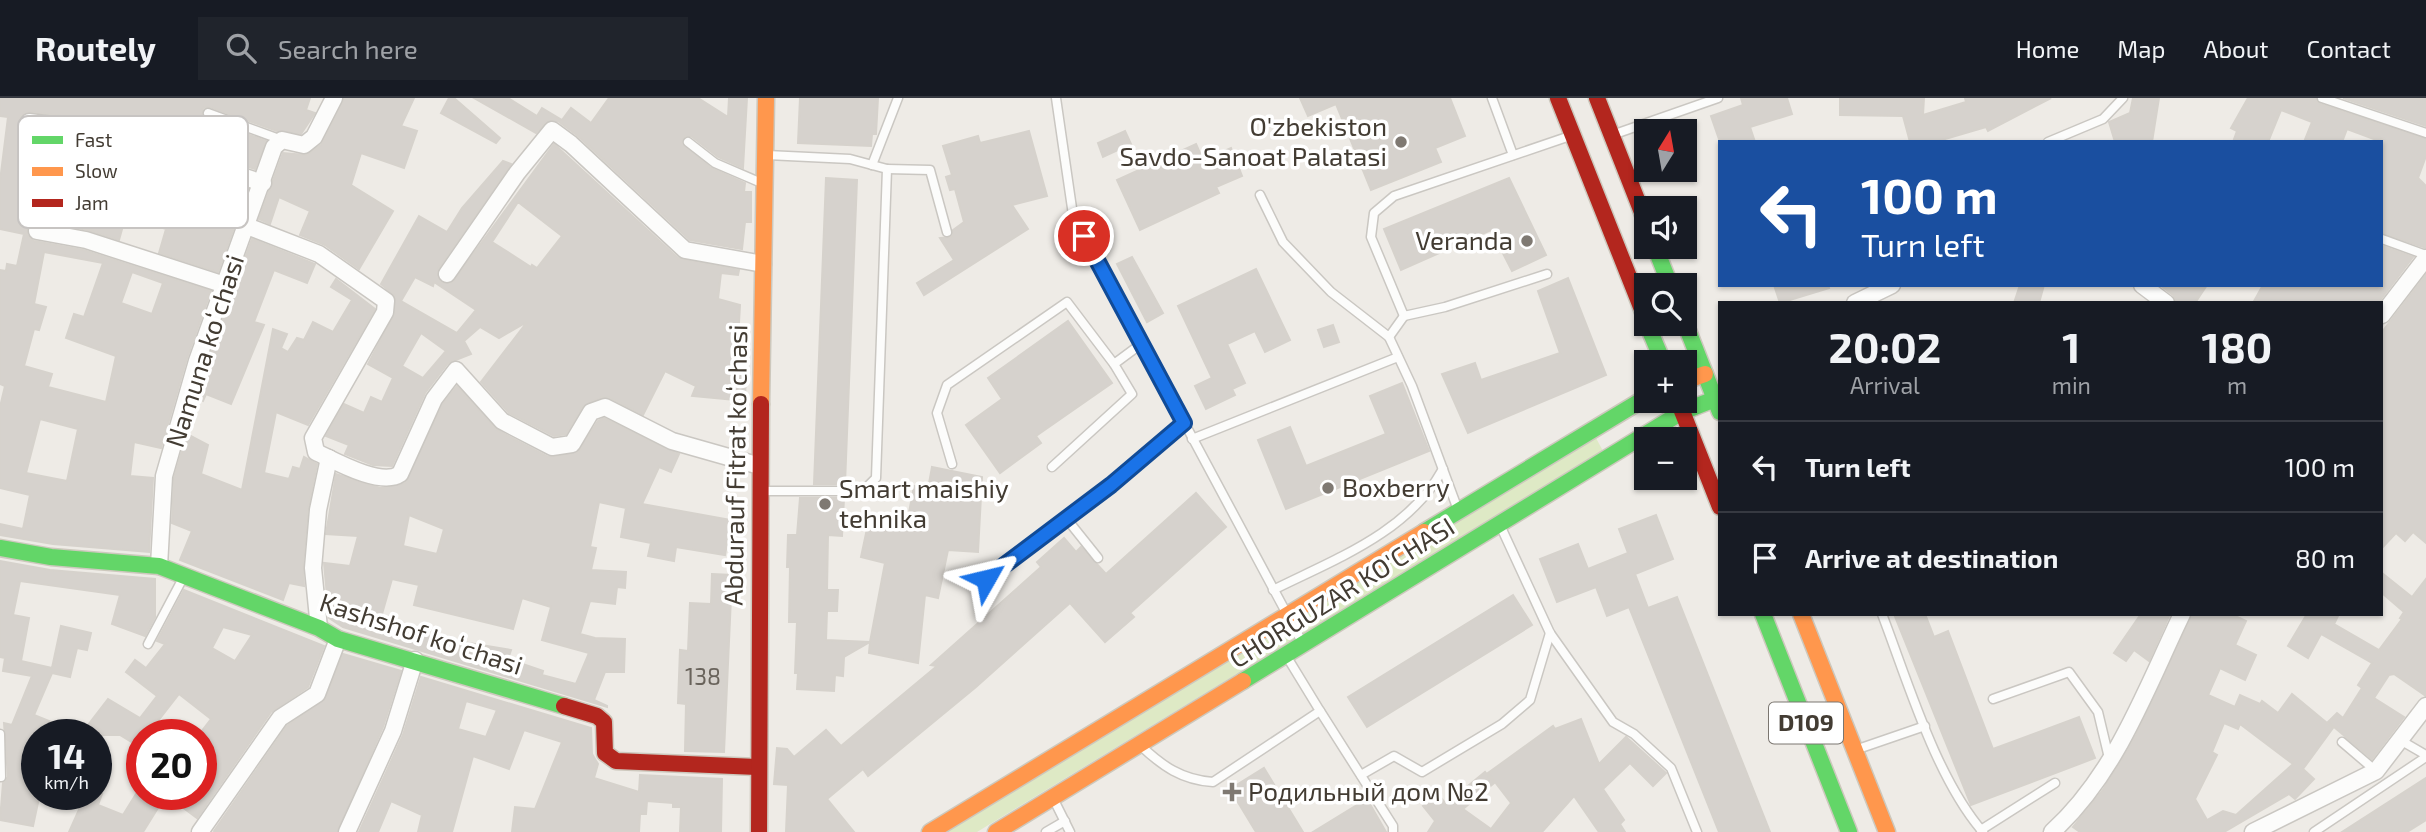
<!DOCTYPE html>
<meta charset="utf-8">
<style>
body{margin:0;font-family:"Exo 2",sans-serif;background:#20242c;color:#f1f3f6;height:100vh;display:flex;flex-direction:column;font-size:26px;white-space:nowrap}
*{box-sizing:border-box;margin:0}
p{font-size:23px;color:#9ea1a6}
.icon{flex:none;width:38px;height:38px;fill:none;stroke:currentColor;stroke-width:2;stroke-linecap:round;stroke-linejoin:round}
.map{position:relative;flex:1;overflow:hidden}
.sheet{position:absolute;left:1718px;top:203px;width:665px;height:315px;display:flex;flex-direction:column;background:#171b24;border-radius:0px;box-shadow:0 2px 5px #0004}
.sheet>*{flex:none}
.top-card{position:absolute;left:1718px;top:42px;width:665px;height:147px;border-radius:0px;box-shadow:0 2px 5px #0004;background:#1a4fa0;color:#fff;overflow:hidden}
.needle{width:46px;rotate:11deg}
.tools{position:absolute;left:1634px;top:21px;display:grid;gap:14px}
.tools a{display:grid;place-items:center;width:63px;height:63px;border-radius:0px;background:#171b24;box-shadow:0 2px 5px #0004;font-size:35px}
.speed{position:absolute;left:21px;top:621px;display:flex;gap:14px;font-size:35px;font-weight:700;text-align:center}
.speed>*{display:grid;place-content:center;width:91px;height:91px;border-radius:50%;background:#171b24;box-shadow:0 2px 5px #0004;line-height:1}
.speed small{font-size:18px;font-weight:400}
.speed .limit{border:10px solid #d22;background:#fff;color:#111}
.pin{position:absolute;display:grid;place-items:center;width:60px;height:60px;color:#fff;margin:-30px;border:4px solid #fff;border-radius:50%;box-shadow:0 2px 7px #0007}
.me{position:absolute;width:77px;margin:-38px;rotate:53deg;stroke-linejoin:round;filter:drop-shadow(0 0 5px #0008)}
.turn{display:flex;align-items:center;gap:24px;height:147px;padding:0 28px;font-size:32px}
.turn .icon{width:91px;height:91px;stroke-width:2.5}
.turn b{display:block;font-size:49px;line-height:60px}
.eta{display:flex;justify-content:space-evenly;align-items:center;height:119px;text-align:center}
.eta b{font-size:42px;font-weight:700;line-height:49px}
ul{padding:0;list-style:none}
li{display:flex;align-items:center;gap:21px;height:91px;padding:0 28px;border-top:2px solid #363941}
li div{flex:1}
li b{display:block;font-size:26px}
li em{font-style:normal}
header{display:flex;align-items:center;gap:42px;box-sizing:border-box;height:98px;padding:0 35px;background:#171b24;border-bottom:2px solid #363941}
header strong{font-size:33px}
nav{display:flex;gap:38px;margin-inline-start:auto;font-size:24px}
.search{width:490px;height:63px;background:#20242c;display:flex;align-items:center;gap:18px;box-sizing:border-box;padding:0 24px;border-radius:0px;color:#9ea1a6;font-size:26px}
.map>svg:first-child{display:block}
</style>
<header>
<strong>Routely</strong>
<div class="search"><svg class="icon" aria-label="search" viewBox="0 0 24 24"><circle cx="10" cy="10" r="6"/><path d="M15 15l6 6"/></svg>Search here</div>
<nav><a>Home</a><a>Map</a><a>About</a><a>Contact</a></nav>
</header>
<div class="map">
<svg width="2426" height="734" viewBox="0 0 2426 734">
<rect width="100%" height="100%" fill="#eeebe6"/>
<!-- green -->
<polygon fill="#dee9c5" points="1596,340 1603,353 977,734 944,734"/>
<!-- building -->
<g fill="#d6d2cd" stroke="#d6d2cc" stroke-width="2" fill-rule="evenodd">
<path d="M0,0H310L306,12L315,15L301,36L277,33L210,9L203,10L202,17L205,21L266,43L255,71L109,24L30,14L24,15L19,22L20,29L27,34L105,44L248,91L218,174L159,155L166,131L126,117L119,142L88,132L39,123H33L27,130V137L34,143L83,152L211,193L187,260L161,350L134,344L130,378L153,380L149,454L53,446L0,437V426L23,431L30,397L0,390V309L5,288L0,286V172L6,173L7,166L17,168L24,136L0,131V83L8,19L0,18ZM44,154L103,165L84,219L74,216L66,240L116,258L106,304L48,289L52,276L24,268L34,231L39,232L46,209L34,206ZM132,174L163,185L152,216L121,205ZM40,321L78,331L67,383L26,375Z"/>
<polygon points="344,0 414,0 401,28 417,33 404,70 361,55 351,87 393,113 359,171 325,147 300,137 310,113 279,99 270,126 259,121 283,55 306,57 321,47"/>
<polygon points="449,0 454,0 500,40 496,45 441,15"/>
<polygon points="474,0 508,0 537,18 542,10 562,22 571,10 591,25 609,0 698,0 728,19 729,0 747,0 743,70 718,59 691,38 685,38 682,44 711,70 745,85 744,94 751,94 751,124 745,124 742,151 690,142 578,38 558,23 548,23 536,35"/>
<polygon points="800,0 878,0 876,36 872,36 871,48 798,45"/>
<polygon points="1300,0 1450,0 1465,38 1435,50 1441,64 1371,92 1336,6 1308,18"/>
<polygon points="1741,0 1787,0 1792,16 1750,29 1755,44 1720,44 1711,18 1743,7"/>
<polygon points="1840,0 1924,0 1923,17 1966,4 1965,0 2051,0 1988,33 1986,29 1935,44 1910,44 1903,18 1840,17"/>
<polygon points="2133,0 2159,0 2152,44 2115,44 2109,24 2130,15"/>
<polygon points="2248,0 2316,0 2320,6 2426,41 2426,58 2418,80 2426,88 2426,150 2382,135 2382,44 2347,31 2342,44 2304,44 2312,24 2281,12 2268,44 2233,44 2237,33 2231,30"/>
<polygon points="2343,0 2426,0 2426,28"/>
<polygon points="1029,33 1047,98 1012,107 1028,131 924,197 917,185 954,162 940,140 951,139 953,132 964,124 955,91 950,92 946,79 952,77 943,48 978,38 980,45"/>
<polygon points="1125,33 1131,46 1103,59 1098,45"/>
<path d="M554,46L678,160L739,172L738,177L721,175L718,201L740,207L738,242H747L745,303L692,298L696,288L665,273L643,317L610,300L602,299L583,308L566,336L554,338L509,315L481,284L527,224L499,240L480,229L464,243L471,256L448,265L425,295L392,368L373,367L345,356L349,347L326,338L344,306L364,315L371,299L382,304L393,280L368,266L395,215V198L381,186L419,118L447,134L462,110L503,63L511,66L438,171L441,184L452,185ZM518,104L562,138L537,170L532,167L531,169L492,144ZM415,179L433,188L434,184L476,212L457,235L401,203ZM421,235L446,253L423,280L402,268Z"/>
<polygon points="1196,46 1203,62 1231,50 1242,78 1216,89 1219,95 1140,132 1117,82"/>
<polygon points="826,80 857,82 845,386 814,386"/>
<polygon points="1509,80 1546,157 1512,173 1491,132 1401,172 1384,131"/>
<polygon points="252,141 315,166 307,185 274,172 254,224 264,227 231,306 206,296 203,303 197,300 207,266"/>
<polygon points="2382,148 2413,159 2378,205 2253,205 2263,187 2382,187"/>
<polygon points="1132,159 1163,215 1147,224 1117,166"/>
<polygon points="1256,171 1290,242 1265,254 1255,233 1227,246 1245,285 1232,291 1235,297 1206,311 1195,288 1212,280 1178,208"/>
<polygon points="2426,177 2426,445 2413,434 2405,443 2396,435 2382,450 2382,234"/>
<polygon points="1568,180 1606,277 1468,335 1442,276 1475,265 1481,282 1560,255 1538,193"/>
<polygon points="336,181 375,211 308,327 276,314 264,375 289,381 293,369 300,371 304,359 317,366 308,411 303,469 304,488 289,485 283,502 180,462 192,433 172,425 174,380 187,336 208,347 201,376 242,392 273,231 287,236 281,250 288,254 297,240 304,242 313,224 333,234 352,202 331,189"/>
<polygon points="1774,187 1828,187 1829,190 1780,205"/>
<polygon points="2020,187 2044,187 2039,205 2014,205"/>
<polygon points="2160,187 2207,187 2195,205 2176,205 2173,197"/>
<polygon points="1068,223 1112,285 1036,338 1041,345 1000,375 966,327 1002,301 988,280"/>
<polygon points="1333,227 1339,244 1324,249 1318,232"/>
<polygon points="1402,285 1429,353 1286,411 1258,342 1290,329 1306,368 1386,336 1370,298"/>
<path d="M457,288L497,332L548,359L578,354L598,323L604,320L679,356L671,374L659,369L642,406L731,422L725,457L676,449L674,463L648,458L651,445L621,439L626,410L599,404L590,449L596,450L591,472L626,474L625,490L617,489L615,506L590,503L580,536L595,540L625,541L624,574H605L594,602L607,608V609L343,529L329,520L324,465L350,468L358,438L326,436L336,376L380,390L405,385L443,306ZM409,417L444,431L437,456L403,448ZM392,481L419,487L414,507L513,531L522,500L551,509L542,542L589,555L576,586L542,577L543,573L508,561L511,552L378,530Z"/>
<polygon points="932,369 982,379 978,454 948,452 938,500 925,497 918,565 869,555 870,544 844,559 843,578 835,577 834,593 797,591 798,575 795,575 797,524 789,524 790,469 787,469 788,437 797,437 800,400 844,400 842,438 828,437 827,492 838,492 837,513 827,513 826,542 870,544 885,465 861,459 868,426 887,431 889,425 900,428 902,418 908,420 914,388 928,391"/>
<polygon points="1196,395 1226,429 1130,515 1134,519 1105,544 1070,505 976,589 868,678 863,671 827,701 854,734 786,734 788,687 774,686 777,650 787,651 794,659 826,632 841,648 937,568 931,567 1041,469 1037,464 1064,440 1076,454 1081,449 1106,476"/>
<polygon points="1656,417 1673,461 1635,476 1648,510 1677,499 1770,734 1719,734 1629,509 1607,518 1596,489 1557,504 1540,461 1578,446 1588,471 1628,455 1619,431"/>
<path d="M0,463L50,472L155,481V519L145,538L112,526L120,497L20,483L13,517L29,520L21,563L52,570L61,528L91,535L87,552L77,550L70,579L52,575L34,617L81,636L108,601L140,620L157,598L126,574L135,562L146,570L165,546L157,543L184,492L324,548L308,589L271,614L197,720L166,697L143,734H69L86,696H102L98,707L123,717L136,696H201V634L211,621L179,596L147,637H142L138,648L120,637H37L39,700L33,728L0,722L3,685L8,679L4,625L12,627L32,578L3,573L5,560L0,559ZM223,529L252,537L235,563L212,550Z"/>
<polygon points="2382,475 2412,499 2426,481 2426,598 2394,576 2389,577 2374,600 2404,619 2372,661 2328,624 2337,615 2343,620 2362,590 2358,587 2372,565 2321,536 2308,560 2288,548 2307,516 2339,516 2334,526 2379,552 2402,521 2400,520 2404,514 2382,495"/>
<polygon points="712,476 732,477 724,654 685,653 686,606 678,605 680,552 688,553 690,505 711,506"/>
<polygon points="1513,497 1532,527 1367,629 1348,599"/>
<polygon points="1894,516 1925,516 1934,539 1948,533 1993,651 2079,619 2095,660 1971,707"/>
<polygon points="2141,516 2170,516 2149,563 2134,552 2126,563 2114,555"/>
<path d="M2192,516H2231L2246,523L2235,547L2256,557L2245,582L2220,570L2208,597L2235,609L2240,597L2260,606L2262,603L2278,615L2292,596L2333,630L2303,671L2314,681L2295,701L2289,696L2224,734H2080L2073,729L2103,692L2136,637ZM2224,625L2238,631L2240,626L2293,666L2236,717L2223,713L2207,722L2195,701L2217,657L2212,654Z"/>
<polygon points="343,556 401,573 383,629 337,734 216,734 214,733 287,628 326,600"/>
<path d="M421,579L591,630L592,656L598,666L594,680L639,694L640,677L722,681L721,734H680L681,709H673V705L647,703L646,716H640L639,734H512L515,709L535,711L562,644L524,632L509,671L473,658L452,734H418L422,717L391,703L378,734H359L403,637ZM466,603L497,612L486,639L458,631Z"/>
<polygon points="1581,621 1599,666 1626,639 1666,675 1653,688 1630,665 1603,691 1624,722 1620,726 1625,734 1599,734 1574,698 1542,734 1428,734 1435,723 1423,708 1438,696 1446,706 1485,674 1494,685 1463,711 1491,731 1511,705 1488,675 1553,628 1555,631"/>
<polygon points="1264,670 1303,734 1256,734 1230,691"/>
<polygon points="2426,680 2426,722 2407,734 2342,734"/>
<polygon points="1367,701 1386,734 1313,734"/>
</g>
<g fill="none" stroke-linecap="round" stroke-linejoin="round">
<!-- lane casing -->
<g stroke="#cac7c2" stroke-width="11">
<g id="lane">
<polyline points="1056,0 1073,117 1303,546"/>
<polyline points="1492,0 1513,57"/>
<polyline points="2322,0 2426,35"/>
<polyline points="208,15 282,42"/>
<polyline points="1615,36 1718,0"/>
<polyline points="688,44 715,65 764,86"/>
<polyline points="2048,44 2103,21 2123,0"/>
<polyline points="872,67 898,0"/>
<polyline points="887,71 930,72 947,134"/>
<polyline points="1260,97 1283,144 1331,194 1389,239 1404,218"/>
<polyline points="2382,141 2426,157"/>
<polyline points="1547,176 1445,209 1404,218 1371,139 1374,115 1394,98 1570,38"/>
<polyline points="1389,239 1412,288 1458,412"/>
<polyline points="1192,341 1398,259"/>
<polyline points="952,366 937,315 947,287 1067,204 1114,266"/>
<polyline points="1052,369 1132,296 1114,266 1141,246"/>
<polyline points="763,393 863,393 876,380 887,71 850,61 767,57"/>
<polyline points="1066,420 1098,460"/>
<polyline points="1500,427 1550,535 1613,624 1634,636 1671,670 1697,734"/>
<polyline points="986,481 1111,387 1184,325"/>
<path d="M1273,492C1335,461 1408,435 1443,371"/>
<path d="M1882,516C1908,584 1936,680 1983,734"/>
<polyline points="148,546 183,480"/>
<polyline points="1993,601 2069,574 2098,614 2109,660"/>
<polyline points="1320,613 1393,728 1393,734"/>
<polyline points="0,636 1,679"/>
<polyline points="2400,642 2426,657"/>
<polyline points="2342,644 2376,673"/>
<path d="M1140,647C1162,668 1182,682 1213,684L1320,613L1287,559"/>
<polyline points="1858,651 1925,628"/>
<polyline points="1361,677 1394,658 1422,674 1502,626 1530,602 1550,535"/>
<polyline points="1053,700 1070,734"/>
<polyline points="1981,732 2055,685"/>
<polyline points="1046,734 1065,723"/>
<polyline points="2314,734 2426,659"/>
</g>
</g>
<!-- street casing -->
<g stroke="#cac7c2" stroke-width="19">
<g id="street">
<polyline points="29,24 107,34 263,85"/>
<path d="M247,128L319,156L386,203L385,214L313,340L316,354C335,363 381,389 400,376L434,301L456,272L502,323L552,349L572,346L591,314L605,309L672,343L760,368"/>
<polyline points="37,133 86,142 225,187"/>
<polyline points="447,176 517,75 552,32 571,46 685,152 763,166"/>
<polyline points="2142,187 2166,205"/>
<polyline points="1855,205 1892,187"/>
<polyline points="2382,217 2426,160"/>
<polyline points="159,468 164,378 197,263 274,49 282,42 304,47 314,39 334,0"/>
<polyline points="319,530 313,470 318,412 329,360"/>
<polyline points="200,734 280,620 317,596 338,541"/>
<polyline points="347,734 393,633 415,562"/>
<path d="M2052,734C2116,676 2145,593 2182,516"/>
<polyline points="2253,734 2376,673 2426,608"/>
</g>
</g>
<!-- fast casing -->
<g stroke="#cdc8bd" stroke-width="19">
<g id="fast">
<polyline points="1655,149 1670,187"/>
<polyline points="1685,225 1720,314"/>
<polyline points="1647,226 1663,264"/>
<polyline points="1424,434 1647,299"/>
<polyline points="0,450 51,459 159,468 319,530 338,541 564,608"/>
<polyline points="1763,516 1849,734"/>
<polyline points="1243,583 1682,314 1715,301"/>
</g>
</g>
<!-- slow casing -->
<g stroke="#cdc8bd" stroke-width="19">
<g id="slow">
<polyline points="1685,283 1705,276"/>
<polyline points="761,306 766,0"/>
<polyline points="1801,516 1887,734"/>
<polyline points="930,734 1424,434"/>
<polyline points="996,734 1243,583"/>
</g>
</g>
<!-- jam casing -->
<g stroke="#cdc8bd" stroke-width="19">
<g id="jam">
<polyline points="1558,0 1647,224"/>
<polyline points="1597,0 1647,127"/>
<polyline points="1678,303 1720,409"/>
<polyline points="564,608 597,618 604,624 605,655 616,663 757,669"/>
<polyline points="759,734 761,306"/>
</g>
</g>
<!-- lane -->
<use href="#lane" stroke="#fcfcfb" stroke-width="8"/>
<!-- street -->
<use href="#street" stroke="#fcfcfb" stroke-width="16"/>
<!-- fast -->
<use href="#fast" stroke="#63d668" stroke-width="16"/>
<!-- slow -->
<use href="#slow" stroke="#ff974d" stroke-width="16"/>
<!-- jam -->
<use href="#jam" stroke="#b3261e" stroke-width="16"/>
</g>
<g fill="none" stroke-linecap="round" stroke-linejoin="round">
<!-- route casing -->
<g stroke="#114b97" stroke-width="18">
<polyline id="route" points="986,481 1111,387 1184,325 1084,138"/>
</g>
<!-- route -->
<use href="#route" stroke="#1a73e8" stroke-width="12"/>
</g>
<!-- markers -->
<g fill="#7f7972" stroke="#fff" stroke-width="2.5">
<circle cx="1401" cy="44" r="7"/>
<circle cx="1527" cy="143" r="7"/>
<circle cx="1328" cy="390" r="7"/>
<circle cx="825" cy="406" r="7"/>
<path d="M1228.5 683.5h7v7h7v7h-7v7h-7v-7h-7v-7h7z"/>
</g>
<g text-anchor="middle" stroke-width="7" stroke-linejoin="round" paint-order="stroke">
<!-- number labels -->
<g font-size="23" fill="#69635b">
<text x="703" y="587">138</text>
</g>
<!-- shield labels -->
<rect fill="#fff" stroke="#7b7670" stroke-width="2" x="1769" y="604.5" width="74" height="41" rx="5"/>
<g font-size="24" font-weight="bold" fill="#433c33">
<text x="1806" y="633">D109</text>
</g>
<!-- poi labels -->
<g font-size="26" fill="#433c33" stroke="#fff" text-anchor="start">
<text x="1387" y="38" text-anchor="end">O'zbekiston<tspan x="1387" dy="30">Savdo-Sanoat Palatasi</tspan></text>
<text x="1513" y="152" text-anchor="end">Veranda</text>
<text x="1342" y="399">Boxberry</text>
<text x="839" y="400">Smart maishiy<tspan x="839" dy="30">tehnika</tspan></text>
<text x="1248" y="703">Родильный дом №2</text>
</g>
<!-- street labels -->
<g font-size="26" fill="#433c33" stroke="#fff">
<text transform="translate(205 253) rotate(-72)" y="9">Namuna koʻchasi</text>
<text transform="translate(736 367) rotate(-89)" y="9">Abdurauf Fitrat koʻchasi</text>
<text transform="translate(1342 495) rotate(-32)" y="9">CHORGUZAR KO'CHASI</text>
<text transform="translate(421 536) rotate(18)" y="9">Kashshof koʻchasi</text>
</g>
</g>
<!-- legend -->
<rect x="18" y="18" width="230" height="112" rx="10" fill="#fff" stroke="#c7c4c2" stroke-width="2"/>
<rect x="32" y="38" width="31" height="8" fill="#63d668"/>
<rect x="32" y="69" width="31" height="9" fill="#ff974d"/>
<rect x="32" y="101" width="31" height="8" fill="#b3261e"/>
<g font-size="19" fill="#433c33">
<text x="75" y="49">Fast</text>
<text x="75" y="80">Slow</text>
<text x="75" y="112">Jam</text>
</g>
</svg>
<div class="tools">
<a><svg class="needle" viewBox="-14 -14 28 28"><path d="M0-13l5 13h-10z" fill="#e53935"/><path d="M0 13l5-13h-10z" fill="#9ea1a6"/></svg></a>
<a><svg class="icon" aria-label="sound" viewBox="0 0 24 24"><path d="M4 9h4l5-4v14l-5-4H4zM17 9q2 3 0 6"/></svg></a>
<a><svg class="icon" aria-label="search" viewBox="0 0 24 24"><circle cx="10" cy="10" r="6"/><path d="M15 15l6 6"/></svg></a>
<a>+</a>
<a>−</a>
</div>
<div class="speed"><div>14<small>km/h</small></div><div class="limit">20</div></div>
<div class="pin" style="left:1084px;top:138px;background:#d93025"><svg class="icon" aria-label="arrive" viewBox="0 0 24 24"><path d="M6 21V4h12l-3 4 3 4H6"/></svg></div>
<svg class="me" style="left:986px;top:481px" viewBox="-20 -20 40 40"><path d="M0-17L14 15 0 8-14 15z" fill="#1a73e8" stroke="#fff" stroke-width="4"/></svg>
<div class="top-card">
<div class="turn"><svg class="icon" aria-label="left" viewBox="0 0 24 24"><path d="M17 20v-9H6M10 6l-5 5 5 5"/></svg><div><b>100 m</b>Turn left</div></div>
</div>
<section class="sheet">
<div class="eta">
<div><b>20:02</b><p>Arrival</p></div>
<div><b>1</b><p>min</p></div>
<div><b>180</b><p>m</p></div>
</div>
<ul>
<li><svg class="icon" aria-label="left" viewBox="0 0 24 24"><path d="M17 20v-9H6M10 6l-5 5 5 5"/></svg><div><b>Turn left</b></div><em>100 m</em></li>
<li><svg class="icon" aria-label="arrive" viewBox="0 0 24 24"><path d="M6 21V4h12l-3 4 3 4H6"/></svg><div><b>Arrive at destination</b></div><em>80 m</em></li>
</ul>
</section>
</div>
